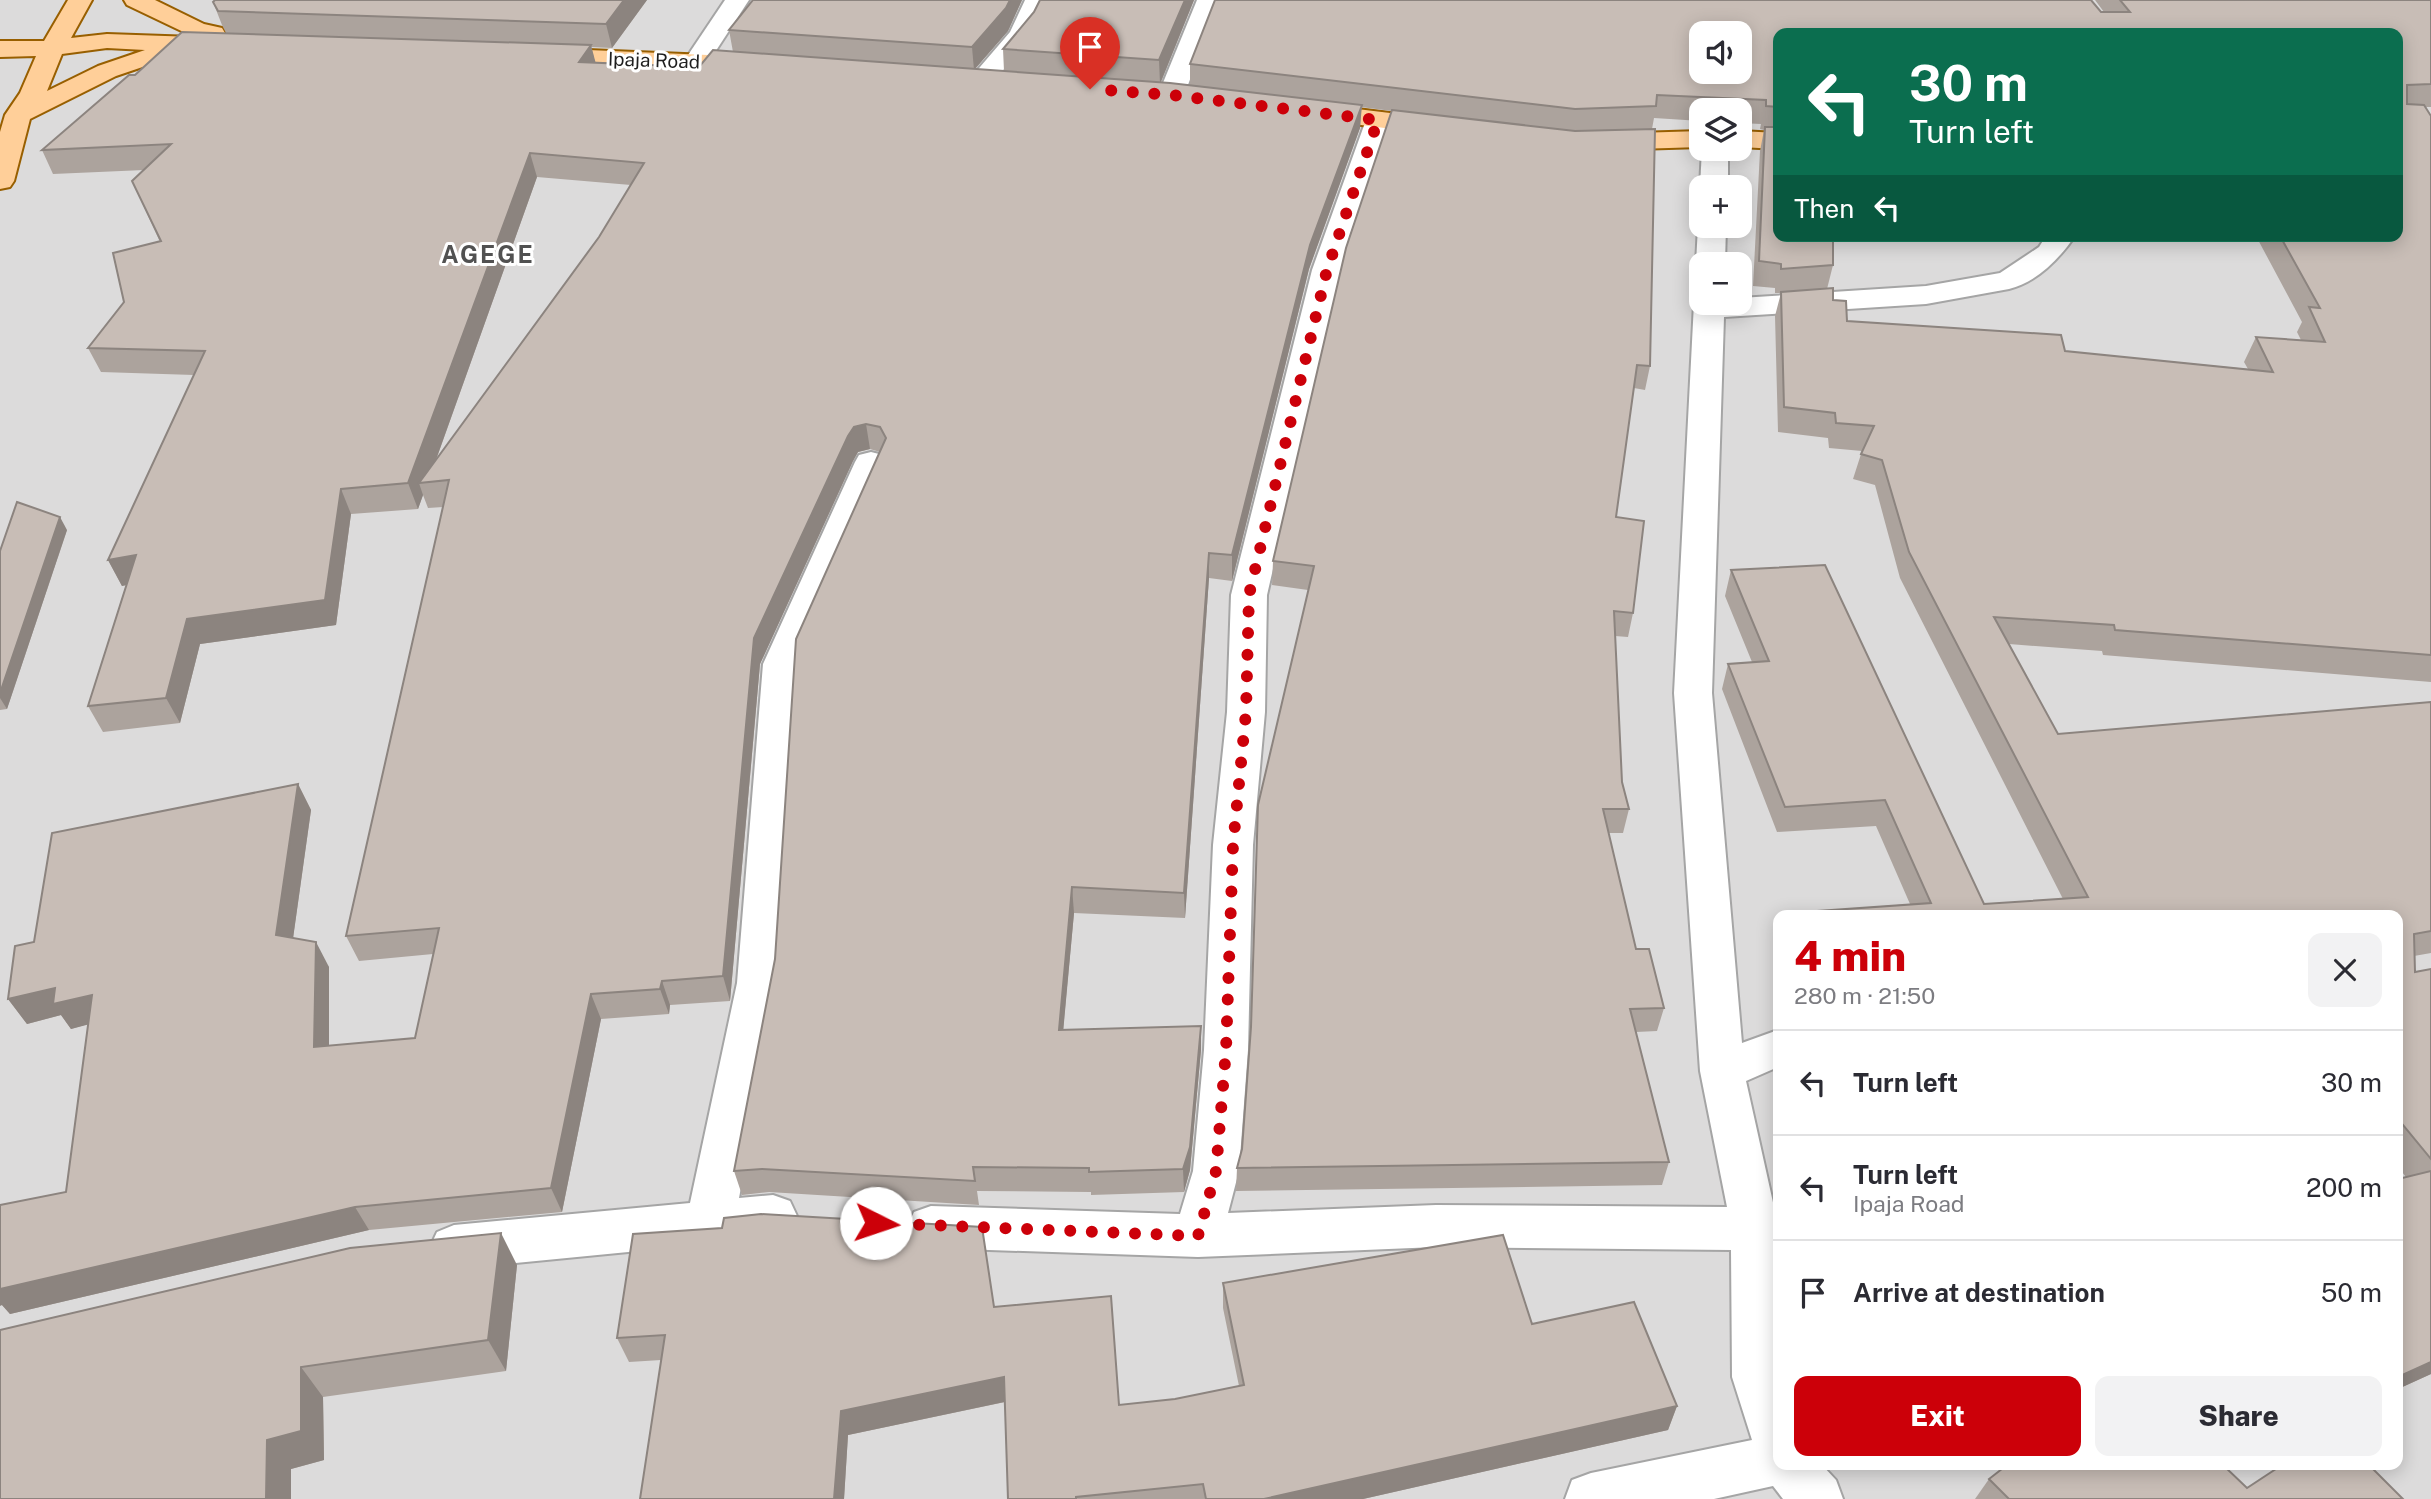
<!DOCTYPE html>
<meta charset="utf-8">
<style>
body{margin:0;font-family:"Public Sans",sans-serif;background:#f2f2f3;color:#2b2b33;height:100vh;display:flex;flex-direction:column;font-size:26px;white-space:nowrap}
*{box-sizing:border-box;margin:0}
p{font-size:23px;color:#7c7c81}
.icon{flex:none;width:38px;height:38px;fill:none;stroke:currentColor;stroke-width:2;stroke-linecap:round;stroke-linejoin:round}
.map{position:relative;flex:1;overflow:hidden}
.panel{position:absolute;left:1773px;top:910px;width:630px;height:560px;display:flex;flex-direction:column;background:#fff;border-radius:14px;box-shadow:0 4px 18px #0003}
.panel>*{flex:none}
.top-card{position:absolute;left:1773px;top:28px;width:630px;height:214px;border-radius:14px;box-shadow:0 4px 18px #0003;background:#0b6e4f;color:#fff;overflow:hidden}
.controls{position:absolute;left:1689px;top:21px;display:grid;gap:14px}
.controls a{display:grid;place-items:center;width:63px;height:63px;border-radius:14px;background:#fff;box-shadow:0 4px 18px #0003;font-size:35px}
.pin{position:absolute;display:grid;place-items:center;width:60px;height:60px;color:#fff;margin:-72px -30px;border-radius:50% 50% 50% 0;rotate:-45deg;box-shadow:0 0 7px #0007}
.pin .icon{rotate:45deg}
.me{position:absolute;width:77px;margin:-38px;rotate:94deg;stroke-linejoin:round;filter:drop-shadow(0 0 5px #0008)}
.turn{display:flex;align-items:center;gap:24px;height:147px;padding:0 21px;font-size:32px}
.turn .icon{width:91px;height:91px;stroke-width:2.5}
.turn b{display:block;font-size:49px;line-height:60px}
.then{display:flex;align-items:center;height:66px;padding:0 21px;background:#0003;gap:14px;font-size:26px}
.round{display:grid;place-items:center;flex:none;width:74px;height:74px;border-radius:14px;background:#f2f2f3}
.headline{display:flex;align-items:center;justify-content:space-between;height:119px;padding:0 21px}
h1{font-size:42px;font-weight:800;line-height:52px;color:#cc0009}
.action{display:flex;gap:14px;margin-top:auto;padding:14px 21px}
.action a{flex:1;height:80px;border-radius:14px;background:#cc0009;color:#fff;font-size:28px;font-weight:800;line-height:80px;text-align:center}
.action a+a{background:#f2f2f3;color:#2b2b33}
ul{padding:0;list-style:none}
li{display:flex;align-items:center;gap:21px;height:105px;padding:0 21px;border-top:2px solid #e1e1e2}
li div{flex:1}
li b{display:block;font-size:26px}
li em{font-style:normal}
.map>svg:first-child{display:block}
</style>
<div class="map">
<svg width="2431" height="1499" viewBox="0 0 2431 1499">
<rect width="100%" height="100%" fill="#f0ebe3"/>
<!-- residential -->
<path fill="#dcdbdb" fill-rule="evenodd" d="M0,0H2431V1499H0ZM1701,33H1740V72H1701ZM1778,33H2398V236H1778ZM1701,110H1740V149H1701ZM1701,187H1740V226H1701ZM1701,264H1740V303H1701ZM1778,915H2398V1465H1778Z"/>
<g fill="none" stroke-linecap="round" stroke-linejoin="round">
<!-- minor casing -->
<g stroke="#a5a5a5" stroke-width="4">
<g id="minor">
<polygon points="725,0 749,0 706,66 688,66 684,61"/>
<polygon points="1025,0 1049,0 1033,34 990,86 972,86 968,81 1010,32"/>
<polygon points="1197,0 1221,0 1184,95 1180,100 1162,100 1158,95"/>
<path d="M1379,112L1388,114L1392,120L1342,270L1267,595L1265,712L1253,845L1248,1050L1239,1171L1228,1213L1436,1205L1727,1207L1700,1071L1674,693L1694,303L1701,296V303H1740V298L1926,286L2000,273L2039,247L2046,236H2075C2059,259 2037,282 2009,289L1926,304L1724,317L1712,693L1742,1043L1778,1030V1067L1746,1081L1778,1225V1465H1822L1836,1480L1843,1499H1783L1773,1486L1714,1499H1565L1572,1480L1591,1473L1752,1440L1732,1377L1731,1250L1436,1247L1198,1257L931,1248L914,1242L907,1227L914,1212L931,1206L1180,1214L1193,1171L1204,1050L1213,845L1227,712L1231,595L1312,270L1366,120L1370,114Z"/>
<polygon points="1702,149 1728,149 1728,187 1700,187"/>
<polygon points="1701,221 1701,226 1726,226 1725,264 1701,264 1701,270 1696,264 1698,226"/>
<polygon points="871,452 883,455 887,462 799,664 779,983 739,1198 773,1195 790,1201 797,1216 790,1231 773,1237 710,1244 454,1269 437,1262 430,1247 437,1232 454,1225 690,1203 737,983 763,664 855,462 859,455"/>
</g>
</g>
<!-- major casing -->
<g stroke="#985f00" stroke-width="4">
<g id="major">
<path d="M68,0H92L71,38L107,34L194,37L127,5L124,0H155L204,24L222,28L225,33L222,38L230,40L233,45L230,50L175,51L172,57L116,76L30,119L14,181L10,187L0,189V132L5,115L20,93L36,56L0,57V41H44ZM107,48L145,50L98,66L47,91L62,54Z"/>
<polygon points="540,48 756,57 765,60 769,65 765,70 756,73 531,61 527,56 531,51"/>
<polygon points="1308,103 1439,119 1448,121 1452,127 1448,133 1439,135 1299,117 1295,111 1299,105"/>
<polygon points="1701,131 1701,147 1604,150 1595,148 1591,142 1595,136 1604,134"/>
<polygon points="1740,131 1778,133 1778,149 1740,147"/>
</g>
</g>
<!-- minor -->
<use href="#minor" fill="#fff" fill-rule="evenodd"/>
<!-- major -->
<use href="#major" fill="#ffcf99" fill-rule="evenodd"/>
</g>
<!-- wall -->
<g fill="#aca39d" fill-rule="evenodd">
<path d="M647,0L612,48L591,47L595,62L699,67L733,52L729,30L753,0H1022L1008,31L975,69L1004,71L1003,49L1034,12L1040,0H1194L1161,82L1190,85V64L2104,12L2095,0H2431V107H2425L2431,116V682L2103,655L2102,651L2009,644L2058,734L2431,702V953L2414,956L2415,972L2431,969V1374L2398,1389V1179L2406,1177L2398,1167V915H1789L1790,913L1910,904L1876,826L1777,832L1722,689L1728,664L1752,662L1725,596L1731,570L1984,904L2063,899L1900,578L1875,485L1853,479L1862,451L1829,448L1828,438L1778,432L1775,316L1781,293H1775V288L1753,286L1760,151L1764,130L1760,129L1761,124L1740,123V110H1701V121L1654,118L1652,129L1650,366L1645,390L1634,388L1616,517L1633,613L1628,637L1615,636L1622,782L1629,809L1623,833H1608L1636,949L1664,1008L1657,1031L1636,1032L1669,1162L1662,1185L1236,1191L1237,1168L1242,1149L1308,590L1272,585L1273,561L1392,111L1361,107L1360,128L1309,269L1232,581L1209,578L1185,918L1074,913L1063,1030L1201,1050L1190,1170L1184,1192L1091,1195V1192L977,1191L979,1205L769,1192L742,1195L734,1171L880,452L870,449L858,452L853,461L760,664L730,1001L670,1005L669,1014L601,1019L562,1212L369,1230L10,1314L2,1305L66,1192L88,1024L71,1029L61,1015L27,1024L8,999L34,942L298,784L311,810L293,938L329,967V1046L415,1038L433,954L359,961L346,936L443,507L428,508L423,495L418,509L351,514L336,625L200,644L180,723L103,732L88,706L126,585L122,586L108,560L194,375L101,372L88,348L124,302L160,242L132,181L144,170L53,174L42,150L135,75L226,33L222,25L213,2ZM1778,33H2398V236H2256L2302,322L2297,332L2301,340L2256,337L2244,362L2248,369L2065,351L1847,321L1827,289L1833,265L1778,236ZM537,177L631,185L599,237L436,460Z"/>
<polygon points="67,530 7,709 0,710 0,551"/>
<polygon points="517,1265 506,1371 323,1397 324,1460 291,1469 291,1499 0,1499"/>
<polygon points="1223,1283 1532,1324 1677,1406 1668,1430 1363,1499 1008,1499 1005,1402 848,1435 844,1499 640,1499 661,1360 629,1362 617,1338 995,1307 1119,1405 1175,1399 1239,1386 1223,1308"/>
<polygon points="1989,1479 2247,1488 2403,1499 1975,1499"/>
</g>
<!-- shaded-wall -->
<g fill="#8c847f">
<polygon points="624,0 647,0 612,48 606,24"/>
<polygon points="1010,0 1022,0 1008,31 974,70 972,47"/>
<polygon points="1185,0 1194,0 1160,84 1159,60"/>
<polygon points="591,45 597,68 579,62"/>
<polygon points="1362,105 1360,128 1309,269 1232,581 1232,555 1310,245"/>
<polygon points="530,153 537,177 428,482 419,483 423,495 418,509 408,483"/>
<polygon points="866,424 870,449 858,452 853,461 760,664 730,1001 723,976 754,638 848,436 854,427"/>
<polygon points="341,489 351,514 336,625 200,644 180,723 166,698 187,619"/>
<polygon points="60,517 67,530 7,709 0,698 0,693"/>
<polygon points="1209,553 1209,578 1185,918 1184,893"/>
<polygon points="136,555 149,580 122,586 108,560"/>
<polygon points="298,784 311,810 290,960 276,935"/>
<polygon points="1072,887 1074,913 1061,1055 1059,1030"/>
<polygon points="316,942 329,967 329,1072 314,1047"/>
<polygon points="662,981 670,1005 669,1014 660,989"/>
<polygon points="55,988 92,995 109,1019 71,1029 61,1015 27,1024 8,999"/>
<polygon points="591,994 601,1019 562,1212 551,1188"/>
<polygon points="1201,1026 1201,1050 1190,1170 1184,1192 1183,1169"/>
<polygon points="355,1207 369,1230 10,1314 2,1305 0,1306 0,1289"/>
<polygon points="501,1233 517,1265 506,1371 488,1340"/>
<polygon points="2431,1362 2431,1374 2398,1389 2398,1377"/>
<polygon points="301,1367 323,1397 324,1460 291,1469 291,1499 266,1499 267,1440"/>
<polygon points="1004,1377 1009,1401 848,1435 844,1499 834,1499 841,1411"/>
<polygon points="1677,1406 1668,1430 1363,1499 1264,1499"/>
</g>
<!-- building -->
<g fill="#c8bdb6" stroke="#8c847f" stroke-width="2" fill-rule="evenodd">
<polygon points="215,0 624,0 606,24 218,11 213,2"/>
<polygon points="753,0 1010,0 1006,8 972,47 729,30"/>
<polygon points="1040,0 1185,0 1159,60 1003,49 1034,12"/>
<path d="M1215,0H2091L2101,12H2130L2120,0H2431V84L2407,85V104L2424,105L2431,116V655L2115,630L2114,625L1994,617L2058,734L2431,702V931L2414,934L2415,972L2431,969V1159L2398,1119V915H1791L1790,913L1931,903L1885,800L1785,807L1728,664L1769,661L1731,570L1825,565L1984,904L2088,897L1909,552L1882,460L1861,454L1874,426L1836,423L1835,413L1784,407L1781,292L1833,288V300L1846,301L1847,321L2061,335L2065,351L2273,372L2256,337L2325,342L2309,307L2320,308L2280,236H2398V33H1778V107L1766,106V100L1657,95L1656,106L1575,109L1190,64ZM1701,33H1740V72H1701Z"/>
<polygon points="182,32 591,45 579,62 699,67 713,50 1170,83 1362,105 1310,245 1232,555 1209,553 1184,893 1072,887 1059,1030 1201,1026 1190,1147 1183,1169 1089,1172 1089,1168 973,1167 975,1181 762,1169 734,1171 775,959 796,639 886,438 880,427 866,424 854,427 848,436 754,638 723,976 662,981 660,989 591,994 551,1188 355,1207 0,1289 0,1205 66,1192 92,995 53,1004 55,988 8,999 15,946 34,942 52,833 298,784 276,935 316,942 314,1047 415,1038 439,928 346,936 449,480 419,483 599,237 644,163 530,153 408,483 341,489 325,600 187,619 166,698 88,706 136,555 108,560 205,351 88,348 124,302 113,253 161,241 132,181 171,144 42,150 129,75 135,75"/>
<polygon points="1392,110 1575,131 1655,129 1650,366 1637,365 1616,517 1644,521 1633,613 1614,611 1622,782 1629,809 1603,809 1636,949 1649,949 1664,1008 1630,1009 1669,1162 1237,1168 1242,1149 1251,1027 1258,805 1314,566 1273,561 1346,248"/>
<polygon points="1765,127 1778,127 1778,236 1833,236 1833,265 1781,269 1781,264 1759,261"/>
<polygon points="17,502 60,517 0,693 0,551"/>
<polygon points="2431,1171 2431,1362 2398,1377 2398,1179"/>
<polygon points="761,1214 982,1227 994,1307 1111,1296 1119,1405 1175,1399 1244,1385 1223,1283 1503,1235 1532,1324 1634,1302 1677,1406 1264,1499 1206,1499 1203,1484 1076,1497 1076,1499 1008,1499 1004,1377 841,1411 834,1499 640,1499 665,1335 617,1338 633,1234 722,1228 724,1218"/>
<polygon points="501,1233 488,1340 301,1367 301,1431 267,1440 266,1499 0,1499 0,1330 350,1248"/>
<polygon points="2007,1465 2223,1465 2247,1488 2282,1465 2369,1465 2403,1499 2009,1499 1989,1479"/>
</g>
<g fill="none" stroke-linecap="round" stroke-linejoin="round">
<!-- route -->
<polyline stroke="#cc0009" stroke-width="12" stroke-dasharray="0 21.6" points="876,1223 1198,1236 1216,1171 1226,1050 1233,845 1246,712 1249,595 1327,270 1378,120 1171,95 1090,89"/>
</g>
<g text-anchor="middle" stroke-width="6" stroke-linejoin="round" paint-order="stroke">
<!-- far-street labels -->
<g font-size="19" fill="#1e1e1e" stroke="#fff">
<text transform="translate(654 60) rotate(2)" y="7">Ipaja Road</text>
</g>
<!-- far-district labels -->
<g font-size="24" font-weight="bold" letter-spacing="2" fill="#515151" stroke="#fff">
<text x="488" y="263">AGEGE</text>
</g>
</g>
</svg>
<div class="controls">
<a><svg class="icon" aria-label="sound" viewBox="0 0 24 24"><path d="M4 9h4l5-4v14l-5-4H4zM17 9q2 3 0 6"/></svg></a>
<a><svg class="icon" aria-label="layers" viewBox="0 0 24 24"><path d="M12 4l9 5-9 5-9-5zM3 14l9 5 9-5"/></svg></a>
<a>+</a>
<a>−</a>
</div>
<div class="pin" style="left:1090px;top:89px;background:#d93025"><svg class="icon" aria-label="arrive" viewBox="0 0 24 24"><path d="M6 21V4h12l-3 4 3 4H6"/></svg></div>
<svg class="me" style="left:876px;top:1223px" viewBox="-20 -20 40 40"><circle r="19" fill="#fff"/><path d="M0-13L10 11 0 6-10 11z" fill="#cc0009"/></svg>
<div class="top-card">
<div class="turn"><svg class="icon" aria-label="left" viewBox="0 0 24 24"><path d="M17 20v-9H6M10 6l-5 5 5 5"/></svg><div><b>30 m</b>Turn left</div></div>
<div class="then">Then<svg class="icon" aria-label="left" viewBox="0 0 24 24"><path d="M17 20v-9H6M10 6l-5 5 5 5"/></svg></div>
</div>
<section class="panel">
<div class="headline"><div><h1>4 min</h1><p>280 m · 21:50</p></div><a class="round"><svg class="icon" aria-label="close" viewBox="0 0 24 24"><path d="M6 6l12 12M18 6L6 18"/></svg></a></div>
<ul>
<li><svg class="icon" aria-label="left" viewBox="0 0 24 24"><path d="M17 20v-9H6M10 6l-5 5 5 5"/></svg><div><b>Turn left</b></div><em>30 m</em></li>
<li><svg class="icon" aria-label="left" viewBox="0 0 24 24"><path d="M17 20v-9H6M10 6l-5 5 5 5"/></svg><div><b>Turn left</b><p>Ipaja Road</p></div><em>200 m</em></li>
<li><svg class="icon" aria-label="arrive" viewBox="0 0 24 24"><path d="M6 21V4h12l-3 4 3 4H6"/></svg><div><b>Arrive at destination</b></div><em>50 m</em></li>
</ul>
<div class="action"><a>Exit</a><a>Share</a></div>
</section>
</div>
